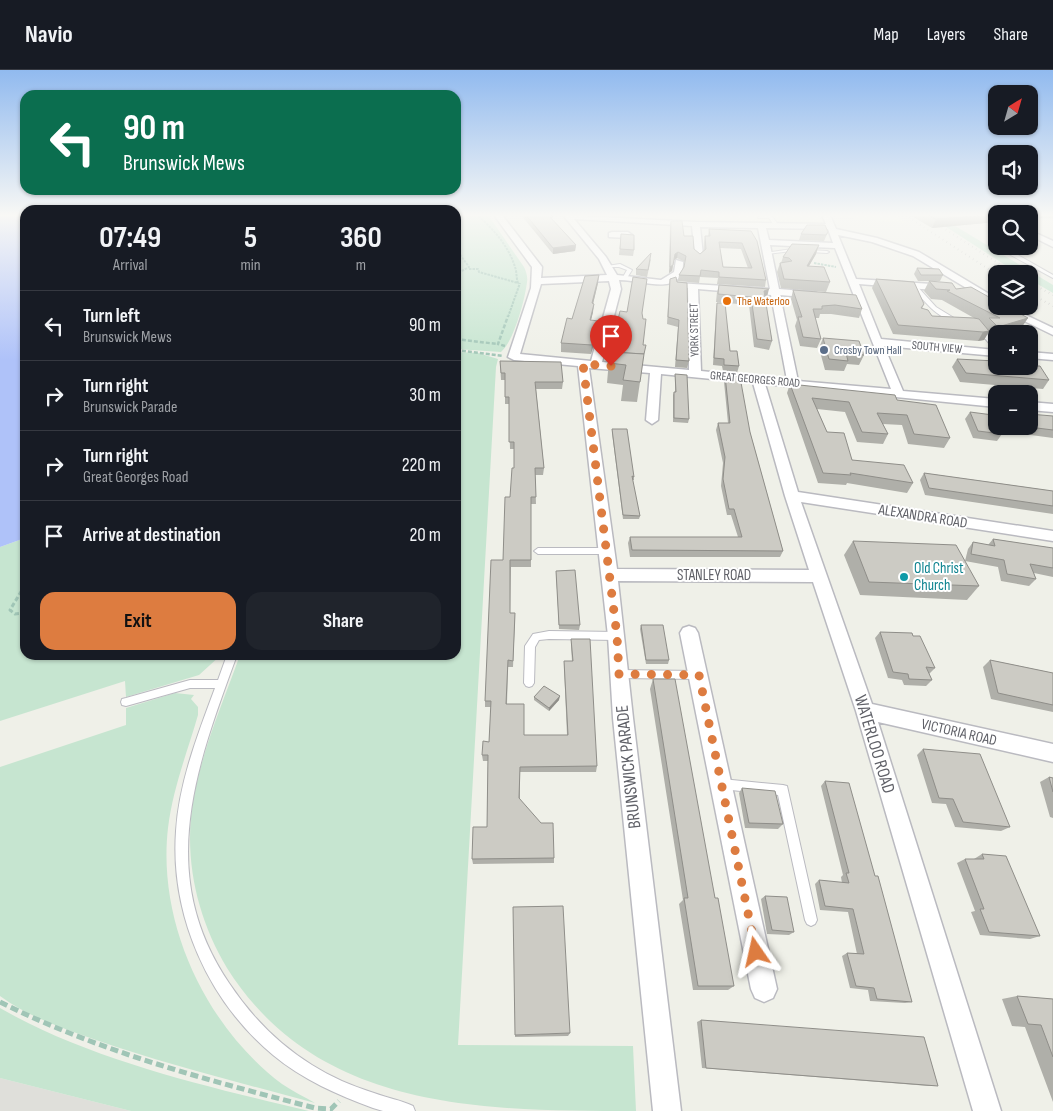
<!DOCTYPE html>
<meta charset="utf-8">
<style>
body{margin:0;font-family:"Sofia Sans Condensed",sans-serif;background:#20242c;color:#f1f3f6;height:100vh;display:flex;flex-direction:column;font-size:19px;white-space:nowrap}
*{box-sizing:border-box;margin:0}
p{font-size:16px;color:#9ea1a6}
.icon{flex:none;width:28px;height:28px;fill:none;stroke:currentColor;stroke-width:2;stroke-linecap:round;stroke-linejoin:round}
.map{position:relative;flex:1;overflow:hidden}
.panel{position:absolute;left:20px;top:135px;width:441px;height:455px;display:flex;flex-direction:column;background:#171b24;border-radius:15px;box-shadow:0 1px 4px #0004}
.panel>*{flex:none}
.top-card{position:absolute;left:20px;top:20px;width:441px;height:105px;border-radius:15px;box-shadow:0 1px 4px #0004;background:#0b6e4f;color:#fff;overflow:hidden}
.needle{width:32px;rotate:37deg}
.tools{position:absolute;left:988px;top:15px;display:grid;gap:10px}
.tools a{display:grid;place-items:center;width:50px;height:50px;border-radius:10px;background:#171b24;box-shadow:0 1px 4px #0004;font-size:25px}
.pin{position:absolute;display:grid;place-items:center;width:42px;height:42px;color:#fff;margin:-51px -21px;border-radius:50% 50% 50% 0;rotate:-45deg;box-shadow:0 0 5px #0007}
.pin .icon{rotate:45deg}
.me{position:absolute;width:55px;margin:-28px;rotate:349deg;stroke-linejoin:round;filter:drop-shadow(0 0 4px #0008)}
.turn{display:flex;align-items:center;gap:18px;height:105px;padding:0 20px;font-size:22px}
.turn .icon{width:65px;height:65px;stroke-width:2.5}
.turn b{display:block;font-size:35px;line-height:42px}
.eta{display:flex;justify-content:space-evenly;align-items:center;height:85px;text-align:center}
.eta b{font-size:30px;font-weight:700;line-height:35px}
.button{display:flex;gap:10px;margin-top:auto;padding:10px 20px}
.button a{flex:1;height:58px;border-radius:15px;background:#dd7c40;color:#111;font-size:20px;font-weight:700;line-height:58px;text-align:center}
.button a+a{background:#20242c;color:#f1f3f6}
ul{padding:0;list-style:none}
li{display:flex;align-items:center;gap:15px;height:70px;padding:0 20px;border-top:1px solid #363941}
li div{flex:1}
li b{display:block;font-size:19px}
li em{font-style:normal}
header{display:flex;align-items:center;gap:30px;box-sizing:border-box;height:70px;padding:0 25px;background:#171b24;border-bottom:1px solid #363941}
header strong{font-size:24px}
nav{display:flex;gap:28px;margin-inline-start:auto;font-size:18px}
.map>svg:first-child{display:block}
</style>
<header>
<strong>Navio</strong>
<nav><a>Map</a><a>Layers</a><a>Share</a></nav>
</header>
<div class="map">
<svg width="1053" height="1041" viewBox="0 0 1053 1041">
<rect width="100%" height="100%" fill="#eff0e8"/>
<!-- commercial -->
<g fill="#fafce1">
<polygon points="579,145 818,145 823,156"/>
<polygon points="836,145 897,145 905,153 838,147"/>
</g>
<!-- industrial -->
<polygon fill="#dfdfda" points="0,1008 131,1041 0,1041"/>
<!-- green -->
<g fill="#c6e5d0">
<path d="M456,145H488L524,197C526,201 528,207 527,212C525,229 514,271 501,282L456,279Z"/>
<polygon points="942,148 1053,215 1053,223 1029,209 1029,204 1019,204 934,149"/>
<path d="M456,282L478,283L498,289L496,297L458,975L633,976L636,1041C482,1041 317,1041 227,898C200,853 186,800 191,747C197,691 221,638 240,585H456Z"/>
<polygon points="25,468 25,585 221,585 199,605 126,627 125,611 0,651 0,477"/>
<path d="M175,623L194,625L191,629L198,637V645C187,683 173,718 168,758C157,853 206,957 282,1014C292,1021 305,1027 315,1033C242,1013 168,995 96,970C63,958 28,947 0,926V697L126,655V638Z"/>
<path d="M0,938C90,990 208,1017 309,1041H131L0,1008Z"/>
</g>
<!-- water -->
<polygon fill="#afc2f9" points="0,145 25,145 25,468 0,477"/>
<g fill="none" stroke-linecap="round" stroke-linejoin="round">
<!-- lane casing -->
<g stroke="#babac0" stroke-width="2">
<g id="lane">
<polygon points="760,146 772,146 779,156 775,157 769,148 758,148"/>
<polygon points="996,175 1002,176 1053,205 1053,208 996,177"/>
<polygon points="792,179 827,181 829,182 827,183 792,181 767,184 765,183"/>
<polygon points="620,194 632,200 627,208 623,207 627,200 619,197 609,197 607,196"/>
<path d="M912,215H916L936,237L954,248V250C938,250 922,228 912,217Z"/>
<polygon points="977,257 981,257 996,275 996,280 994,279 977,259"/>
<polygon points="538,478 607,478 611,481 607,484 538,484 534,481"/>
<polygon points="549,561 617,562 620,563 622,566 620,569 617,570 549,569 539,570 535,577 534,613 532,616 529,617 526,616 524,613 525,576 533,564"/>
<path d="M227,585H237C196,697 155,804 229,913C251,946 278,974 312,995C331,1007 352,1016 374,1023C387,1028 401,1030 413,1036L415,1041H383L373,1038C338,1025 303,1010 273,985C208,931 170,845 176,761C179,712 198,664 215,618H190L126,636L122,635L121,632L122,629L126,628L190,610H218Z"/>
<polygon points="619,600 698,601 701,602 703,605 701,608 698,609 619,608 616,607 614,604 616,601"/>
<polygon points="722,709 783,715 787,716 817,850 815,854 811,856 807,854 805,850 778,725 722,719 718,718 716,714 718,710"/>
</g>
</g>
<!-- street casing -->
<g stroke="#babac0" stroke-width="3">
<g id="street">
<path d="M494,145H502L542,197L541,208L607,205L599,189L563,145L696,152L826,154L822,145H830L836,159L877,168L919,182L996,228V235L993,234L913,186L872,172L838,165L856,209L947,215L952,218L947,221L859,214L881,269L996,280V286L884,276L903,321L996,329V337L765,314L798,422L1053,461V471L801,432L872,634L1053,674V692L878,652L1001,1041H973L856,641L813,512L618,511L633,648L681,1041H653L613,648L608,566L578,296L514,290L508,287L531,218L532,197ZM574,149L692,156L695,185L699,188L703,185L700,157L758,158L770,219L677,213V217L688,218L689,300L602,292L621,219L619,210C640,209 684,229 683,192L676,190L674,202L661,210L617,205L606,187ZM766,158L828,159L833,173L769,170ZM770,175L835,178L891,319L798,311L780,225L815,228L820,225L815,222L779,219ZM609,211L611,219L591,291L520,284L541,214ZM698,219L771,225L787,310L701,301ZM589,298L650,303L646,350L652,354L658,350L661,304L753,313L785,426L809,500L617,499Z"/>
<polygon points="1029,160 1053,171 1053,177 1029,165"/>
<polygon points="612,162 628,162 632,165 628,168 609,167 609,163"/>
<polygon points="1007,236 1053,258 1053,265 1004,241 1003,239"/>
<polygon points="1029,282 1053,284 1053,290 1029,288"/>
<polygon points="1029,332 1053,334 1053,342 1029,340"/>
<polygon points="689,556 695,558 698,563 777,919 773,928 764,932 755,928 751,919 680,563 683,558"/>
</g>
</g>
<!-- path-far3 -->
<g stroke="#a0c5b6" stroke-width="2" stroke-dasharray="2.5 1" stroke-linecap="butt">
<polyline points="456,179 469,197 456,204"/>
<polyline points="814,193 836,197"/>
<path d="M469,199H478L479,202L518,213C516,208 517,202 515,197C509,177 493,158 477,145"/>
<polyline points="508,247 520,213"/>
</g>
<!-- path-far2 -->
<g stroke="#a0c5b6" stroke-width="2.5" stroke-dasharray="4 2" stroke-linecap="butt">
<polyline points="456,269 497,274"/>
<polyline points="505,276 498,274 508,246"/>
<polyline points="456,280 503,286"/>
</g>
<!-- path-far1 -->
<polyline stroke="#a0c5b6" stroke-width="3" stroke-dasharray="4.5 2.5" stroke-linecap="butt" points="25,515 10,540 15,544 25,543"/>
<!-- path -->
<path stroke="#a0c5b6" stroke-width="5" stroke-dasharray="8 4" stroke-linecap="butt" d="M0,932C100,982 207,1010 315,1038L331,1039L339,1031"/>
<!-- lane -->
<use href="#lane" fill="#fff" fill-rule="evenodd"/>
<!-- street -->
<use href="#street" fill="#fff" fill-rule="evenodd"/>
<!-- rail -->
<g stroke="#b7b7b8" stroke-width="2" stroke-dasharray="0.5 4" stroke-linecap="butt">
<polyline points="905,145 996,204"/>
<polyline points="923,145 1015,204"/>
<polyline points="1029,212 1053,225"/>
<polyline points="1029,223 1053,236"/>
</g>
</g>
<!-- wall -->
<g fill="#afafa9" fill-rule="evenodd">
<polygon points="521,145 551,145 553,150 576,175 575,181 553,184"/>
<polygon points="910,145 996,145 996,152 932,158"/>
<rect x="1029" y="145" width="24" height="3"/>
<path d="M671,151L684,166L694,179L700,184L704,180V172L705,166H708L709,159L751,161L766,210L765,217L717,214L718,208L700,207L699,213L678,211L679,205L684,198L685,192L677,188L674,190L672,201L669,203L670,157ZM720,178L741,179L748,198L723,197Z"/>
<polygon points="828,162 824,171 799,170 801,164"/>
<polygon points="621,164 634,180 633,186 619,185"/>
<polygon points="816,184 809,196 830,212 826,222 781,218 777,202 780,193 781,193 783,187"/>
<polygon points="651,189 647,207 636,205 636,199"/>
<polygon points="917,198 943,205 940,211 918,211 914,204"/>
<polygon points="670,209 689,291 687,298 675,297 678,257 667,254 669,216"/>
<polygon points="876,209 924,234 922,239 932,246 974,248 942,230 931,229 924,221 929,211 956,219 1028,248 1021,258 1003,264 996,264 992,267 988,263 984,270 978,271 893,264 872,218"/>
<polygon points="598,213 593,234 593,242 591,250 598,259 591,284 561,282 561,273 572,249"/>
<polygon points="719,215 767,227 765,227 772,271 769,280 754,277 749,235 716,232 717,222"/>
<polygon points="793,220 862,239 859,248 831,244 820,244 819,248 815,248 821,269 817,278 800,276 795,256 797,250 791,229"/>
<polygon points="717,233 730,281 739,296 737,303 723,301 722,296 713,295 716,240"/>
<polygon points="642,243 640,312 637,332 621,331 623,315 607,313 609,290 608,289 609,285 606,285 606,278 617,254"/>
<polygon points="823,268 864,285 859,295 847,294 844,301 825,300 819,278"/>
<polygon points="957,289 1049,310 1043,319 960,312 952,297"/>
<polygon points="500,291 563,312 562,319 536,319 544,398 543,405 535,405 536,434 531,434 531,497 511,497 510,543 515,543 515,549 513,597 508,597 507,634 524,665 567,665 564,597 564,591 572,591 571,576 571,569 597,696 596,702 520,702 520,729 554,788 554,793 473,794 472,789 487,757 488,691 483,691 482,685 489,672 491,637 485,637 485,631 503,490 514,398 514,379 510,379 509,334 505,334 505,310 501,310"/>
<polygon points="675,304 689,349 688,353 673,352 673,325 674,322 675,322"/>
<polygon points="725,305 750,362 783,481 780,487 630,487 628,473 630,467 738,467 731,445 727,445 721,416 723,393 716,360 718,353 728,353 724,312"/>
<polygon points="790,314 897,330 950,368 944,378 908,374 902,355 883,354 888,364 883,374 857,372 845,342 817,339 827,362 852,390 913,413 907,423 847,413 846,415 818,413 787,323"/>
<polygon points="970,342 1002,364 997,371 973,368 965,349"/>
<polygon points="1053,346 1053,368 1008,362 1005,356 1029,356"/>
<polygon points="612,359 634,407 634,410 632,410 640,446 639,449 623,449 612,363"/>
<polygon points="924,403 1053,421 1053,444 925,425 920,410"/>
<polygon points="993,469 1053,478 1053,507 1034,503 1036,509 1029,516 1001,511 998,497 965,491 968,479 973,472 988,475"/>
<polygon points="853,471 979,516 967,530 860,525 844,485"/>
<polygon points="556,501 580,555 579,560 559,559"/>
<polygon points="641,555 669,590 668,594 646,594 640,559"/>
<polygon points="880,562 913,566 935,598 929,604 932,610 926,616 904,615 902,610 888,608 875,568"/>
<polygon points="990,590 1053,603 1053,642 991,629 983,597"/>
<polygon points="653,609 715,828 734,916 728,920 693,920 679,834 683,830 650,619"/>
<polygon points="534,627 559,630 549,641 534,630"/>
<polygon points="923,679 1010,757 1001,761 955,757 946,734 932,733 917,685"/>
<polygon points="1049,707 1053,708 1053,748 1050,747 1040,712"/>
<polygon points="825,711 912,932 905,933 870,931 868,920 850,918 842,886 847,883 857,884 848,842 820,840 815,814 819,810 842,813 841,807 843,805 821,716"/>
<polygon points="742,718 783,754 778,759 745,758 739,723"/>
<polygon points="982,784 1040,866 1030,869 980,865 971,842 975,841 957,793 965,789 974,789"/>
<polygon points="765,826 794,862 789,865 767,864 761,829"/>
<polygon points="1017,926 1053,929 1053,1032 1025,957 1012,956 1002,929"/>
<polygon points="701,950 938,1016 929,1016 702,998 697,952"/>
<polygon points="570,963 568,966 515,967 515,965"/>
</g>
<!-- shaded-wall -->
<g fill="#8f8e89">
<polygon points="984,145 996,145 996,152 932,158 936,149"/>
<polygon points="576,175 575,181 553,184 553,178"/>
<polygon points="819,175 816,184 803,206 807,196"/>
<polygon points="678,182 677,188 674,190 675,184"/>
<polygon points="673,195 672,201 669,203 670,197"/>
<polygon points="599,205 598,213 591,242 592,233"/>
<polygon points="769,219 767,227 762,229 764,221"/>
<polygon points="594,234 593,242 589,258 590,250"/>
<polygon points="1028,248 1021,258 1003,264 996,264 996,266 992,267 998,257"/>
<polygon points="599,251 598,259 591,284 592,275"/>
<polygon points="989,261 984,270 978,271 983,262"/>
<polygon points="560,626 559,630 549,641 549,638"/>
</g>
<!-- building -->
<g fill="#cccbc4" stroke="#8f8e89" fill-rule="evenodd">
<polygon points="526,145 551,145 553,147 550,147 576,175 553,178"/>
<polygon points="929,145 984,145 936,149"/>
<path d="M671,151H682L684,166H693L694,179L700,184L706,179L705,166H710L709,159L751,161L757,171L766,210L719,207V202L701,200L700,206L679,205L684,197L686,186L678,182L675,184L673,195L670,197ZM719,172L742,173L752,198L723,197Z"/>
<polygon points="807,155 825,155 828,162 826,165 801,164"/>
<polygon points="621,164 634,165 634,180 620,179"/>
<polygon points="792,174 819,175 807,196 824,197 830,212 784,209 780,193 792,191 789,188 783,187"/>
<polygon points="651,183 648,200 636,199"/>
<polygon points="917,198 939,199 943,205 921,205"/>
<polygon points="599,205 592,233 594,234 590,250 599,251 592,275 561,273 567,248 572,249 585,206"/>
<polygon points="633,207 647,209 642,243 643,249 646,249 643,275 646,275 644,284 611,282 611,284 609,283 610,279 606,278 613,254 617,254 620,241 627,242"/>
<polygon points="676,207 677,212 687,213 689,291 676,290 679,250 668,247 670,209"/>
<polygon points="876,209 914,212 924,234 921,238 928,240 932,246 974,248 979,249 989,261 983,262 898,255"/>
<polygon points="929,211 952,213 956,219 971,217 996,231 996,236 1006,236 1028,248 998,257 989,248 1000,248 947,221 950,220 936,219"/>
<polygon points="719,215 769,219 764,221 772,271 757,269 751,227 718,224"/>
<polygon points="793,220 856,225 862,239 835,235 822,236 822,239 813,239 821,269 803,267 798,247 802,247"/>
<polygon points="717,233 725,233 730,281 737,281 739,296 724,295 724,289 714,288"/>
<polygon points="823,268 859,271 864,285 846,283 848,291 829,289"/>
<polygon points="611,282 644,284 640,312 623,310 626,295 609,293"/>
<polygon points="957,289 996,291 996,296 1029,296 1029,293 1033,293 1034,296 1040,296 1049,310 966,303"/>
<polygon points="500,291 561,292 563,312 535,312 544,398 535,398 536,427 531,427 531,490 510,490 510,543 515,543 513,591 508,590 506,634 524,634 524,665 568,665 564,591 573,591 571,569 590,569 597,696 520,697 519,728 541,753 553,753 554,788 472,789 473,757 487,757 488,685 482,685 483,671 489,672 491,631 485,631 491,490 503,490 505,427 510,427 512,398 514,398 514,372 509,372 509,327 505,327 505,303 501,303"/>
<polygon points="675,304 687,305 689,349 674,348 674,322 676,322"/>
<polygon points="725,305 740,307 750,362 783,481 632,480 630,467 742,467 734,439 729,439 723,409 725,387 718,353 730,353"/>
<polygon points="790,314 895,325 897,330 936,335 950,368 914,364 907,345 877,343 888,364 862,362 849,332 812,328 827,362 844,363 852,390 904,395 913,413 850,403 851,405 823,403"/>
<polygon points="970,342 993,345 996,353 996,356 998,356 1002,364 978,361"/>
<polygon points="1029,344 1053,346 1053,360 1021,356 1029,356"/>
<polygon points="612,359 627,359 634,407 632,406 640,446 623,445"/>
<polygon points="924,403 1053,421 1053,436 929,418"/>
<polygon points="993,469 1053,478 1053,498 1030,494 1036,509 1007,504 1004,490 971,484 973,472 995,476"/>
<polygon points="853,471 956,475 979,516 869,512"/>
<polygon points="575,500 580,555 559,555 556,501"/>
<polygon points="641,555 663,555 669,590 646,590"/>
<polygon points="880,562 912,563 913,566 920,566 935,598 926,597 932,610 909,609 908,604 893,602"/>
<polygon points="990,590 1053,603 1053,635 998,623"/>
<polygon points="653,609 675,609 715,828 718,828 734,916 698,916 684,828 688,828"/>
<polygon points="544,616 560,626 549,638 534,627"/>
<polygon points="923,679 980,684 1010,757 963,752 953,729 939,728"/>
<polygon points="1049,707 1053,708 1053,722"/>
<polygon points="825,711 849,713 875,806 878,806 912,932 877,929 874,918 856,916 847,883 864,884 853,839 825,836 819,810 849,813 846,803 849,803"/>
<polygon points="742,718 775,721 783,754 749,753"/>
<polygon points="982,784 1006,786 1040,866 989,862 980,839 984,839 965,789 984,789"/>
<polygon points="765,826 787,827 794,862 772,860"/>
<polygon points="563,836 570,963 515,965 513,837"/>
<polygon points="1017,926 1053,929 1053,987 1041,955 1028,954"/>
<polygon points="701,950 924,967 938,1016 706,998"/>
</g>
<!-- sky -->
<linearGradient id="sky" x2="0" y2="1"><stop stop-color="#91baef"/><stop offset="0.5" stop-color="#f8f8f5"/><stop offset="1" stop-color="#f8f8f5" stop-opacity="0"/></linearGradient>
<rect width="1053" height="290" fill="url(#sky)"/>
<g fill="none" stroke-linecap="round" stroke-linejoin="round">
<!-- route -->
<polyline stroke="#dd7c40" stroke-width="9" stroke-dasharray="0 16.2" points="611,296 583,294 617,566 619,604 699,605 756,882"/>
</g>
<!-- markers -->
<circle fill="#e8710a" stroke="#fff" stroke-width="2" cx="727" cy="231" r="5"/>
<circle fill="#5c6f8a" stroke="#fff" stroke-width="2" cx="824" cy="280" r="5"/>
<circle fill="#0f9aa8" stroke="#fff" stroke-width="2" cx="904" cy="507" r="5"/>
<g text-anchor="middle" stroke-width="4" stroke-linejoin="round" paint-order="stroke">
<!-- far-food labels -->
<g font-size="12" fill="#c56008" stroke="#fff" text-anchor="start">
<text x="737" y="235">The Waterloo</text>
</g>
<!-- far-street labels -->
<g font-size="12" fill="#5f6067" stroke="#fff">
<text transform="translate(694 260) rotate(-91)" y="4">YORK STREET</text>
<text transform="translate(937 277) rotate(5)" y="4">SOUTH VIEW</text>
<text transform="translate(755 309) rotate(5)" y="4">GREAT GEORGES ROAD</text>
</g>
<!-- far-service labels -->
<g font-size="12" fill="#4e5e75" stroke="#fff" text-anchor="start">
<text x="834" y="284">Crosby Town Hall</text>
</g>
<!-- street labels -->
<g font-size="15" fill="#5f6067" stroke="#fff">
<text transform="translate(923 446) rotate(9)" y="5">ALEXANDRA ROAD</text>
<text x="714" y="510">STANLEY ROAD</text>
<text transform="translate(959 662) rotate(13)" y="5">VICTORIA ROAD</text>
</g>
<!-- culture labels -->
<g font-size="15" fill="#0d838f" stroke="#fff" text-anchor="start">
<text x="914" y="503">Old Christ<tspan x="914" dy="17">Church</tspan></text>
</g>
<!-- near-street labels -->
<g font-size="18" fill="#5f6067" stroke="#fff">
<text transform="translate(875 674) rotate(73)" y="6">WATERLOO ROAD</text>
<text transform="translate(628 697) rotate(-96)" y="6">BRUNSWICK PARADE</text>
</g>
</g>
</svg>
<div class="tools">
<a><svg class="needle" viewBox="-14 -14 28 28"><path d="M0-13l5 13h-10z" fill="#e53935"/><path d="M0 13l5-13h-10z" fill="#9ea1a6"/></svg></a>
<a><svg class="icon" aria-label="sound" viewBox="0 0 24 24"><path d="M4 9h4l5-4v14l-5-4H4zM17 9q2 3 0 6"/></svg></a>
<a><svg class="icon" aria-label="search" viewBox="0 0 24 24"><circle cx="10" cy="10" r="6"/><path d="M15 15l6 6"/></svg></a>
<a><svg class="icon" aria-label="layers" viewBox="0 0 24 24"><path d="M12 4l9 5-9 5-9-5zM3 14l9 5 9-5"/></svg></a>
<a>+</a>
<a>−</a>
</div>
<div class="pin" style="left:611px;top:296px;background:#d93025"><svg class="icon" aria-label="arrive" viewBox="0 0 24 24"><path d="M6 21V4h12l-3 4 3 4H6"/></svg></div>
<svg class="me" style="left:756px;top:882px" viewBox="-20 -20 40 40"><path d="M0-17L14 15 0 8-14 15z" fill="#dd7c40" stroke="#fff" stroke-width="4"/></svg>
<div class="top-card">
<div class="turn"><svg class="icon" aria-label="left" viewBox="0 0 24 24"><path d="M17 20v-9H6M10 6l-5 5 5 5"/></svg><div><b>90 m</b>Brunswick Mews</div></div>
</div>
<section class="panel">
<div class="eta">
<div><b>07:49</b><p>Arrival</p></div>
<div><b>5</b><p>min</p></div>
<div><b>360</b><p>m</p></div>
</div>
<ul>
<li><svg class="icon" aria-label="left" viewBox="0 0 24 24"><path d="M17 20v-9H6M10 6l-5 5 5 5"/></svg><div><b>Turn left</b><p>Brunswick Mews</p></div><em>90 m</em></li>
<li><svg class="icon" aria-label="right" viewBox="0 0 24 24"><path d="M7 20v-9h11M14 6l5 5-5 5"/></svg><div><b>Turn right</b><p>Brunswick Parade</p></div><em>30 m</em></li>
<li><svg class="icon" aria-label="right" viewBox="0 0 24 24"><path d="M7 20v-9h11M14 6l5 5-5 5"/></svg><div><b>Turn right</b><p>Great Georges Road</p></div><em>220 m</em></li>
<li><svg class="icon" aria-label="arrive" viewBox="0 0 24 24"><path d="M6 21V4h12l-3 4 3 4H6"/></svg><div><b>Arrive at destination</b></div><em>20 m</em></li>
</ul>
<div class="button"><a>Exit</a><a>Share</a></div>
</section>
</div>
